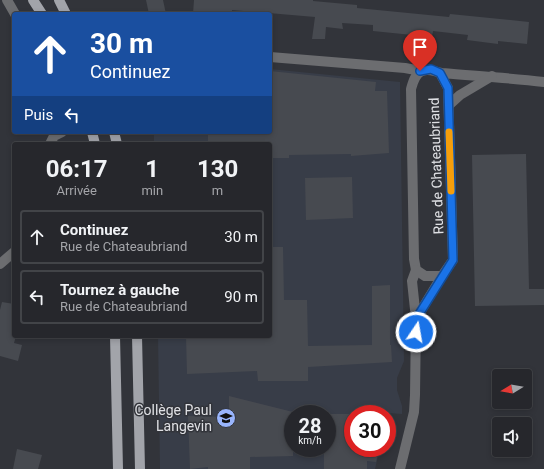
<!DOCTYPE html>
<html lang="fr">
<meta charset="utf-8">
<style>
body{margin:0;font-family:Roboto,sans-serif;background:#2e2f34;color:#f1f3f6;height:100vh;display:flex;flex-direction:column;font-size:15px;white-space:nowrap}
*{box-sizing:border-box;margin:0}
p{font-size:13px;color:#a4a5a9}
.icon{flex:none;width:22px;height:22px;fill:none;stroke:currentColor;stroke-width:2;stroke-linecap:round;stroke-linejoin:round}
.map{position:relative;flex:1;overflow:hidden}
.details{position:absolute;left:12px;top:142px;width:260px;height:196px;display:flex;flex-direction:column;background:#26272c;border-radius:4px;box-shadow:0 2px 6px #0003,0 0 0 1px #424448}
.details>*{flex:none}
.banner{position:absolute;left:12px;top:12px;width:260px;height:122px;border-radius:4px;box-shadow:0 2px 6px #0003,0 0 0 1px #424448;background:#1a4fa0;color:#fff;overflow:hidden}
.needle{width:26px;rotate:259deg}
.tools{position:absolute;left:492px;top:369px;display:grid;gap:8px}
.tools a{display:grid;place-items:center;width:40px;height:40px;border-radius:4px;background:#26272c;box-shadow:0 2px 6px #0003,0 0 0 1px #424448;font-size:20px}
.speed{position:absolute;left:284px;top:405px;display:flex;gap:8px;font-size:20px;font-weight:700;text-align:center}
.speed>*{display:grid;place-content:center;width:52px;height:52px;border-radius:50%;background:#26272c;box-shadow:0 2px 6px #0003,0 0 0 1px #424448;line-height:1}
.speed small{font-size:10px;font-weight:400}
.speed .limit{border:6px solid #d22;background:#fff;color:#111}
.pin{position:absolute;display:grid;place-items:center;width:34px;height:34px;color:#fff;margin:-41px -17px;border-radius:50% 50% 50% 0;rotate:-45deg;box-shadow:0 0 4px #0007}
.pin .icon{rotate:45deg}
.me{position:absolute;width:44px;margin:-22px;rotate:12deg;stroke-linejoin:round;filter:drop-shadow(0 0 3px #0008)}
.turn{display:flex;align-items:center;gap:14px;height:84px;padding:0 12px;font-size:18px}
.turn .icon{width:52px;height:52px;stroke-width:2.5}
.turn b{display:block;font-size:28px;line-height:34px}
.then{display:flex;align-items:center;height:38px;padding:0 12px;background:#0003;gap:8px;font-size:15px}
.eta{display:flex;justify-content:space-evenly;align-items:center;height:68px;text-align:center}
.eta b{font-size:24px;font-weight:700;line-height:28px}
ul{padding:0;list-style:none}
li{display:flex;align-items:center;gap:12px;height:54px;margin:0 8px 6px;padding:0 4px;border:2px solid #424448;border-radius:4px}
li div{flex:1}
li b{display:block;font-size:15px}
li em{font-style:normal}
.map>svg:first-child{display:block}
</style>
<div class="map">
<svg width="544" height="469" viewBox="0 0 544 469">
<rect width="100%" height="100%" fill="#32343a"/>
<!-- built -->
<path fill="#383d48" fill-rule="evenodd" d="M270,69L400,82L404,361L397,378V390L402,406V414L389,413L387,421V414H353V448H380L375,469H160L158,336H270V144H154V132H270ZM293,414H327V448H293Z"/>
<!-- building -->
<g fill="#474a50">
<polygon points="146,0 163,0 166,14 149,14"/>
<polygon points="194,0 313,0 313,1 357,5 357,8 449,17 450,14 529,22 527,44 498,41 498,44 467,40 468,35 433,31 432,37 373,31 373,25 342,23 343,29 326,27 325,39 312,39 315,17 232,10 232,14 193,14"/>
<polygon points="270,71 376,82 375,91 387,91 389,153 351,156 351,154 289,155 289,158 270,158 270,144 208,144 208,132 270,132"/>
<polygon points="526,154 529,289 544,289 544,305 475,306 472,155"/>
<polygon points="352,177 353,218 306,220 305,178"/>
<polygon points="270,247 283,247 284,300 307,300 308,346 372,345 372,286 390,285 390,345 391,345 392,362 308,367 308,381 258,381 257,371 187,374 186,336 270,336"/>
<polygon points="2,302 14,304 14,336 16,336 14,343 22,345 18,361 0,356 0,310"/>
<polygon points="229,396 293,412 293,456 250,457 250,469 208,469 208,467 190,469 188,416 229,417"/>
<polygon points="327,414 353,414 353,448 379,448 376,462 367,461 367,469 324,469 324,448 327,448"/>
<polygon points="17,449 42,455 38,469 13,469"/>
</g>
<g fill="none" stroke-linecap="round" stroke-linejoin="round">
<!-- minor -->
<g stroke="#6c6d70" stroke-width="10">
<polyline points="7,0 15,14"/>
<polyline points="270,57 405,68 421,71"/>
<path d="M440,73L448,88L453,260L442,276H425L416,270L414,259L411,89C413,82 415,74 422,71C430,68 434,72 442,73C476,76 510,78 544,82"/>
<polyline points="449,105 460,95 492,76"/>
<polyline points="50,144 54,136 62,132"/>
<polyline points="0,264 14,252"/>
<polyline points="416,319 442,276"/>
<polyline points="400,469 414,412 415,395 416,319 412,281 416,270"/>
</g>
<!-- major -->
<g stroke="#a2a4aa" stroke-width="10">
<polyline points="33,0 42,14"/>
<polyline points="59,0 66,14"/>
<polyline points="92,132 95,144"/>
<polyline points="114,132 117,144"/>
<polyline points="115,336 118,469"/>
<polyline points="137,336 140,469"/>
</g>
</g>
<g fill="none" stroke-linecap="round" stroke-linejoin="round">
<!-- route casing -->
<g stroke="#114b97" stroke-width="10">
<polyline id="route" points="416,332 416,319 453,260 448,88 440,73 431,69 420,71"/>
</g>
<!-- route -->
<use href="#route" stroke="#1a73e8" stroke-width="7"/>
<!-- slow -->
<polyline stroke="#f59e0b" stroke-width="7" points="449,132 451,191"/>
</g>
<!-- icons -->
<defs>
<g id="school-disc" transform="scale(1)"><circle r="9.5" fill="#99b5fd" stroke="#32343a"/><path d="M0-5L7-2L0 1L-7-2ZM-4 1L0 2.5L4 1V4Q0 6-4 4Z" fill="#111"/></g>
</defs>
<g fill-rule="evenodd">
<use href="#school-disc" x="226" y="418"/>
</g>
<g text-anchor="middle" stroke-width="3" stroke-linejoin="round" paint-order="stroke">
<!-- street labels -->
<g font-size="14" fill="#dfe0e4" stroke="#32343a">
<text transform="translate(436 166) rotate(-92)" y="5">Rue de Chateaubriand</text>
</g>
<!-- poi labels -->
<g font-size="14" fill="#dfe0e4" stroke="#32343a" text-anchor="end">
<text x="212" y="415">Collège Paul<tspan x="212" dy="16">Langevin</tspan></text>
</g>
</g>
</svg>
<div class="tools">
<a><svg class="needle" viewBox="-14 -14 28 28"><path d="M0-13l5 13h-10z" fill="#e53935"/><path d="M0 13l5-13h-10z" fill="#a4a5a9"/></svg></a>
<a><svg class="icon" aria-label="sound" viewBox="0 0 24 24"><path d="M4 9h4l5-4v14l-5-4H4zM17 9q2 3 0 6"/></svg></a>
</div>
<div class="speed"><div>28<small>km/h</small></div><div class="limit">30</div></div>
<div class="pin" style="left:420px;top:71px;background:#d93025"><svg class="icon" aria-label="arrive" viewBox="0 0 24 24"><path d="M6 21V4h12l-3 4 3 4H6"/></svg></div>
<svg class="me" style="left:416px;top:332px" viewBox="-20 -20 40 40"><circle r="17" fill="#1a73e8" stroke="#fff" stroke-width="3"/><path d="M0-11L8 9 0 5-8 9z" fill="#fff"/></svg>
<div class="banner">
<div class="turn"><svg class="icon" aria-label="ahead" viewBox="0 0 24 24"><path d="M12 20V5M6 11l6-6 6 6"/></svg><div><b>30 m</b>Continuez</div></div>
<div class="then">Puis<svg class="icon" aria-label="left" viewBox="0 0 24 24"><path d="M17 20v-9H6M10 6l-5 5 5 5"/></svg></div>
</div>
<section class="details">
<div class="eta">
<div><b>06:17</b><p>Arrivée</p></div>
<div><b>1</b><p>min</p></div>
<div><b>130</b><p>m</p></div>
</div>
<ul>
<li><svg class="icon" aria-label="ahead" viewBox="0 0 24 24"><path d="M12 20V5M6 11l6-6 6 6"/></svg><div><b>Continuez</b><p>Rue de Chateaubriand</p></div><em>30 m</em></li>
<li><svg class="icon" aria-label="left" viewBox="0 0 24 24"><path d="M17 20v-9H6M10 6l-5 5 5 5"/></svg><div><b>Tournez à gauche</b><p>Rue de Chateaubriand</p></div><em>90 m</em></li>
</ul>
</section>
</div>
